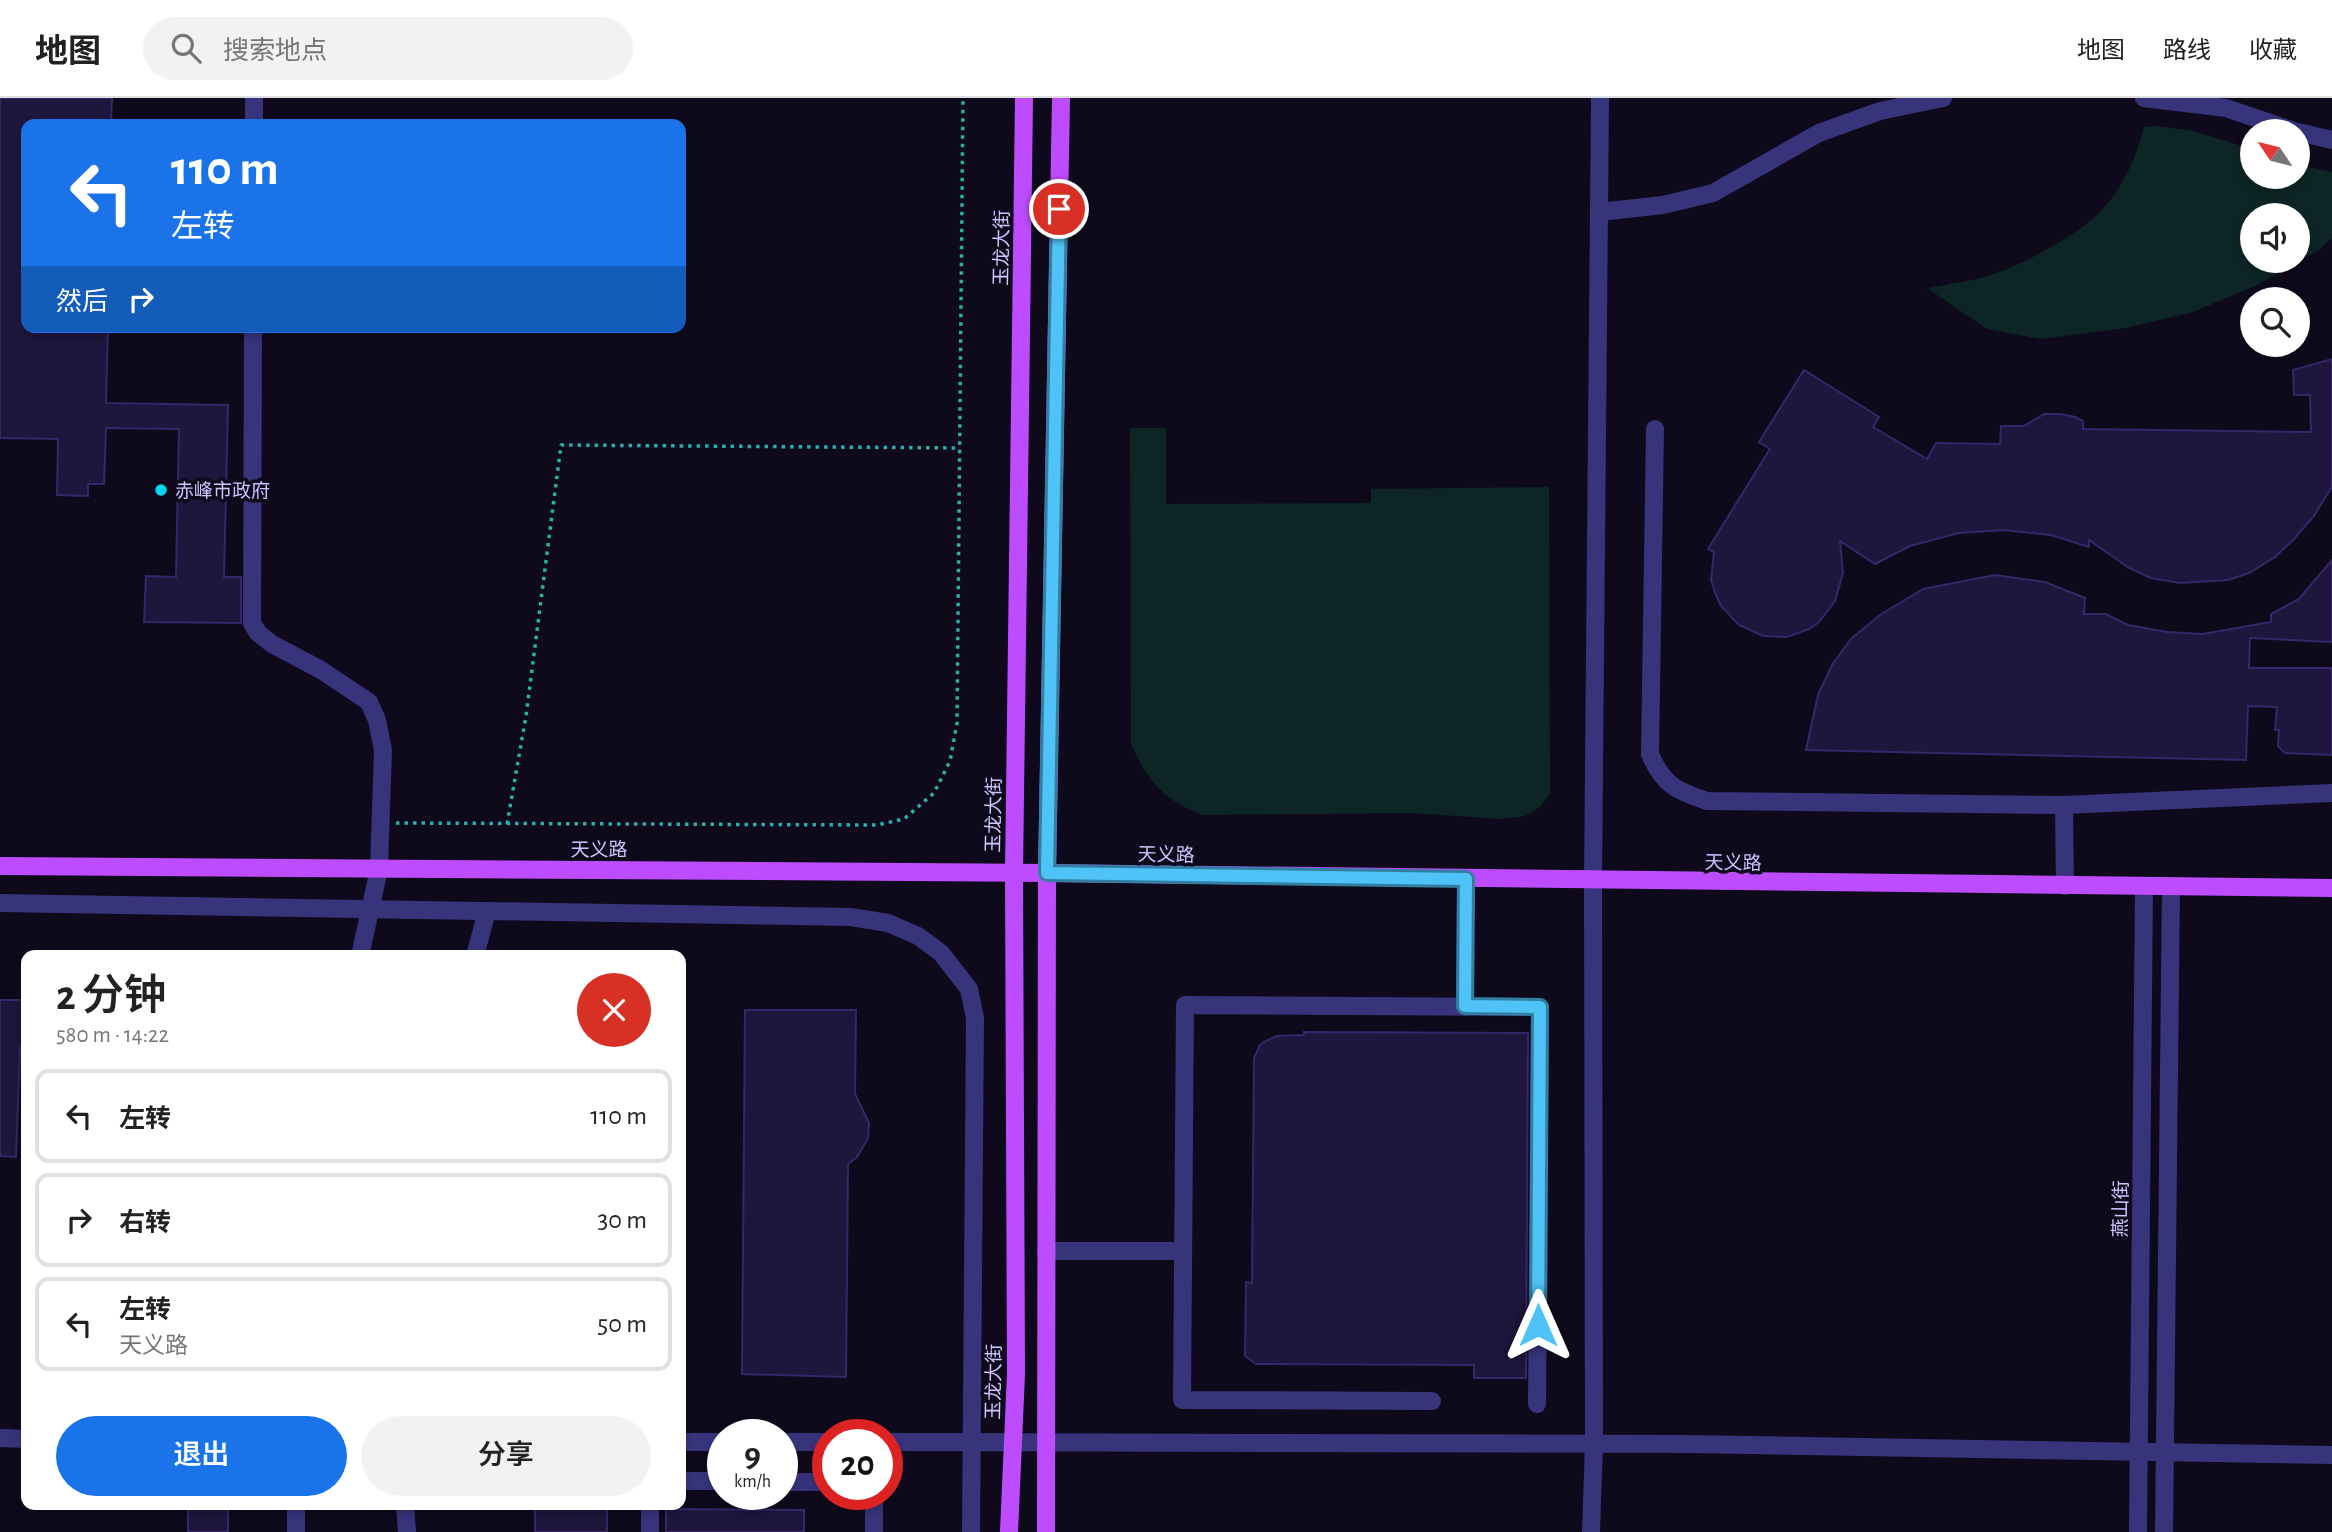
<!DOCTYPE html>
<html lang="zh">
<meta charset="utf-8">
<style>
body{margin:0;font-family:"Alegreya Sans","Noto Sans SC",sans-serif;background:#f2f2f2;color:#222;height:100vh;display:flex;flex-direction:column;font-size:26px;white-space:nowrap}
*{box-sizing:border-box;margin:0}
p{font-size:23px;color:#767676}
.icon{flex:none;width:38px;height:38px;fill:none;stroke:currentColor;stroke-width:2;stroke-linecap:round;stroke-linejoin:round}
.map{position:relative;flex:1;overflow:hidden}
.drawer{position:absolute;left:21px;top:852px;width:665px;height:560px;display:flex;flex-direction:column;background:#fff;border-radius:14px;box-shadow:0 4px 10px #0003}
.drawer>*{flex:none}
.guide{position:absolute;left:21px;top:21px;width:665px;height:214px;border-radius:14px;box-shadow:0 4px 10px #0003;background:#1a73e8;color:#fff;overflow:hidden}
.needle{width:46px;rotate:305deg}
.buttons{position:absolute;left:2240px;top:21px;display:grid;gap:14px}
.buttons a{display:grid;place-items:center;width:70px;height:70px;border-radius:50%;background:#fff;box-shadow:0 4px 10px #0003;font-size:35px}
.speed{position:absolute;left:707px;top:1321px;display:flex;gap:14px;font-size:35px;font-weight:700;text-align:center}
.speed>*{display:grid;place-content:center;width:91px;height:91px;border-radius:50%;background:#fff;box-shadow:0 4px 10px #0003;line-height:1}
.speed small{font-size:18px;font-weight:400}
.speed .limit{border:10px solid #d22;background:#fff;color:#111}
.pin{position:absolute;display:grid;place-items:center;width:60px;height:60px;color:#fff;margin:-30px;border:4px solid #fff;border-radius:50%;box-shadow:0 2px 7px #0007}
.me{position:absolute;width:77px;margin:-38px;rotate:0deg;stroke-linejoin:round;filter:drop-shadow(0 0 5px #0008)}
.turn{display:flex;align-items:center;gap:24px;height:147px;padding:0 35px;font-size:32px}
.turn .icon{width:91px;height:91px;stroke-width:2.5}
.turn b{display:block;font-size:49px;line-height:60px}
.then{display:flex;align-items:center;height:66px;padding:0 35px;background:#0003;gap:14px;font-size:26px}
.round{display:grid;place-items:center;flex:none;width:74px;height:74px;border-radius:37px;background:#f2f2f2}
.summary{display:flex;align-items:center;justify-content:space-between;height:119px;padding:0 35px}
h1{font-size:42px;font-weight:600;line-height:52px}
.action{display:flex;gap:14px;margin-top:auto;padding:14px 35px}
.action a{flex:1;height:80px;border-radius:42px;background:#1a73e8;color:#fff;font-size:28px;font-weight:600;line-height:80px;text-align:center}
.action a+a{background:#f2f2f2;color:#222}
ul{padding:0;list-style:none}
li{display:flex;align-items:center;gap:21px;height:94px;margin:0 14px 10px;padding:0 21px;border:4px solid #e0e0e0;border-radius:14px}
li div{flex:1}
li b{display:block;font-size:26px}
li em{font-style:normal}
header{display:flex;align-items:center;gap:42px;box-sizing:border-box;height:98px;padding:0 35px;background:#fff;border-bottom:2px solid #e0e0e0}
header strong{font-size:33px}
nav{display:flex;gap:38px;margin-inline-start:auto;font-size:24px}
.search{width:490px;height:63px;background:#f2f2f2;display:flex;align-items:center;gap:18px;box-sizing:border-box;padding:0 24px;border-radius:38px;color:#767676;font-size:26px}
.map>svg:first-child{display:block}
</style>
<header>
<strong>地图</strong>
<div class="search"><svg class="icon" aria-label="search" viewBox="0 0 24 24"><circle cx="10" cy="10" r="6"/><path d="M15 15l6 6"/></svg>搜索地点</div>
<nav><a>地图</a><a>路线</a><a>收藏</a></nav>
</header>
<div class="map">
<svg width="2332" height="1434" viewBox="0 0 2332 1434">
<rect width="100%" height="100%" fill="#0e0a1c"/>
<!-- green -->
<g fill="#0d2625" fill-rule="evenodd">
<path d="M2157,28L2193,33L2252,51V79H2298V67L2332,74V140L2319,152L2255,188L2193,214L2126,230L2041,241L1987,231L1927,190C1950,186 1975,183 1996,175C2026,165 2072,139 2095,119C2120,96 2136,61 2144,29ZM2252,117H2298V163H2252Z"/>
<path d="M1130,330H1166V406L1371,405V391L1549,389L1550,695L1540,709L1525,718L1502,721L1412,715L1202,717C1163,701 1147,683 1131,645Z"/>
</g>
<!-- building -->
<g fill="#1e163d" stroke="#35276a" stroke-width="2">
<polygon points="0,0 112,0 111,26 26,26 26,229 108,229 106,305 228,307 224,479 241,479 241,525 144,524 146,478 176,479 179,331 106,330 104,386 88,386 88,398 57,397 58,341 0,340"/>
<polygon points="2332,261 2332,388 2314,418 2294,441 2275,459 2249,475 2228,482 2180,485 2151,480 2129,470 2089,442 2089,449 2051,437 2004,432 1959,435 1910,448 1875,466 1840,443 1843,475 1835,503 1819,524 1809,531 1787,539 1763,538 1739,527 1721,508 1715,495 1711,482 1714,454 1708,451 1770,351 1759,344 1804,272 1879,319 1873,329 1927,361 1936,345 2000,346 2001,328 2024,328 2044,316 2061,316 2075,319 2083,323 2083,331 2311,334 2310,297 2294,297 2293,272"/>
<polygon points="2332,462 2332,544 2250,540 2249,570 2332,570 2332,657 2285,655 2278,648 2279,632 2275,632 2277,609 2248,608 2246,662 1806,652 1818,597 1832,567 1851,541 1880,517 1923,491 1995,477 2045,484 2085,500 2084,516 2106,516 2128,527 2167,534 2203,536 2271,524 2271,516 2299,501"/>
<polygon points="0,902 26,902 26,951 20,950 16,1059 0,1058"/>
<polygon points="745,912 856,912 855,996 869,1025 868,1040 857,1059 848,1066 846,1279 742,1276"/>
<polygon points="1304,934 1528,935 1526,1280 1474,1280 1474,1267 1256,1266 1245,1258 1246,1184 1252,1185 1254,960 1260,947 1266,943 1277,938 1304,937"/>
<rect x="188" y="1407" width="40" height="27"/>
<rect x="535" y="1410" width="72" height="24"/>
<polygon points="666,1411 804,1412 804,1434 666,1434"/>
</g>
<g fill="none" stroke-linecap="round" stroke-linejoin="round">
<!-- path -->
<g stroke="#29afa8" stroke-width="3.5" stroke-dasharray="3.5 5" stroke-linecap="butt">
<polyline points="396,725 877,727 904,721 934,695 950,663 957,625 963,0"/>
<polyline points="507,726 526,618 561,347 960,350"/>
</g>
<!-- minor -->
<g stroke="#37347c" stroke-width="18">
<polyline points="2144,0 2226,10 2294,33"/>
<polyline points="254,26 254,0"/>
<polyline points="2298,34 2332,42"/>
<polyline points="1599,114 1663,107 1713,95 1819,35 1880,13 1943,0"/>
<polyline points="253,229 252,525 258,535 272,546 321,572 369,604 377,622 383,652 379,771 360,858"/>
<path d="M1655,331L1650,656C1663,687 1677,693 1707,703L2064,707L2332,695"/>
<polyline points="2064,707 2065,788"/>
<polyline points="0,805 851,819 888,825 918,838 941,855 969,891 975,920 971,1434"/>
<polyline points="475,858 487,813"/>
<polyline points="1465,909 1466,781"/>
<polyline points="1046,1153 1183,1153"/>
<polyline points="1432,1303 1182,1302 1185,907 1540,909 1537,1306"/>
<polyline points="0,1340 26,1341"/>
<polyline points="681,1344 723,1344"/>
<polyline points="782,1344 828,1344"/>
<polyline points="887,1344 1686,1346 2332,1357"/>
<polyline points="681,1383 723,1383"/>
<polyline points="782,1384 828,1384"/>
<polyline points="405,1407 407,1434"/>
<polyline points="296,1434 296,1407"/>
<polyline points="650,1434 650,1407"/>
<polyline points="874,1434 874,1396"/>
<polyline points="1591,1434 1594,1346 1593,783 1600,0"/>
<polyline points="2138,1434 2144,788"/>
<polyline points="2164,1434 2171,789"/>
</g>
<!-- major -->
<g stroke="#bd4cff" stroke-width="18">
<polyline points="0,768 1047,775 2332,790"/>
<polyline points="1009,1434 1016,1276 1014,775 1024,0"/>
<polyline points="1046,1434 1047,775 1061,0"/>
</g>
</g>
<g fill="none" stroke-linecap="round" stroke-linejoin="round">
<!-- route casing -->
<g stroke="#337fa1" stroke-width="18">
<polyline id="route" points="1059,111 1047,775 1466,781 1465,908 1540,909 1538,1227"/>
</g>
<!-- route -->
<use href="#route" stroke="#4fc3f7" stroke-width="12"/>
</g>
<!-- markers -->
<circle fill="#00d7f0" stroke="#0e0a1c" stroke-width="2.5" cx="161" cy="392" r="7"/>
<g text-anchor="middle" stroke-width="7" stroke-linejoin="round" paint-order="stroke">
<!-- street labels -->
<g font-size="19" fill="#ccc5ff" stroke="#0e0a1c">
<text transform="translate(1001 150) rotate(-89)" y="7">玉龙大街</text>
<text transform="translate(993 717) rotate(-89)" y="7">玉龙大街</text>
<text x="599" y="758">天义路</text>
<text transform="translate(1166 756) rotate(1)" y="7">天义路</text>
<text transform="translate(1733 764) rotate(1)" y="7">天义路</text>
<text transform="translate(2120 1111) rotate(-89)" y="7">燕山街</text>
<text transform="translate(993 1284) rotate(-89)" y="7">玉龙大街</text>
</g>
<!-- poi labels -->
<g font-size="19" fill="#ccc5ff" stroke="#0e0a1c" text-anchor="start">
<text x="175" y="399">赤峰市政府</text>
</g>
</g>
</svg>
<div class="buttons">
<a><svg class="needle" viewBox="-14 -14 28 28"><path d="M0-13l5 13h-10z" fill="#e53935"/><path d="M0 13l5-13h-10z" fill="#767676"/></svg></a>
<a><svg class="icon" aria-label="sound" viewBox="0 0 24 24"><path d="M4 9h4l5-4v14l-5-4H4zM17 9q2 3 0 6"/></svg></a>
<a><svg class="icon" aria-label="search" viewBox="0 0 24 24"><circle cx="10" cy="10" r="6"/><path d="M15 15l6 6"/></svg></a>
</div>
<div class="speed"><div>9<small>km/h</small></div><div class="limit">20</div></div>
<div class="pin" style="left:1059px;top:111px;background:#d93025"><svg class="icon" aria-label="arrive" viewBox="0 0 24 24"><path d="M6 21V4h12l-3 4 3 4H6"/></svg></div>
<svg class="me" style="left:1538px;top:1227px" viewBox="-20 -20 40 40"><path d="M0-17L14 15 0 8-14 15z" fill="#4fc3f7" stroke="#fff" stroke-width="4"/></svg>
<div class="guide">
<div class="turn"><svg class="icon" aria-label="left" viewBox="0 0 24 24"><path d="M17 20v-9H6M10 6l-5 5 5 5"/></svg><div><b>110 m</b>左转</div></div>
<div class="then">然后<svg class="icon" aria-label="right" viewBox="0 0 24 24"><path d="M7 20v-9h11M14 6l5 5-5 5"/></svg></div>
</div>
<section class="drawer">
<div class="summary"><div><h1>2 分钟</h1><p>580 m · 14:22</p></div><a class="round" style="background:#d93025;color:#fff"><svg class="icon" aria-label="close" viewBox="0 0 24 24"><path d="M6 6l12 12M18 6L6 18"/></svg></a></div>
<ul>
<li><svg class="icon" aria-label="left" viewBox="0 0 24 24"><path d="M17 20v-9H6M10 6l-5 5 5 5"/></svg><div><b>左转</b></div><em>110 m</em></li>
<li><svg class="icon" aria-label="right" viewBox="0 0 24 24"><path d="M7 20v-9h11M14 6l5 5-5 5"/></svg><div><b>右转</b></div><em>30 m</em></li>
<li><svg class="icon" aria-label="left" viewBox="0 0 24 24"><path d="M17 20v-9H6M10 6l-5 5 5 5"/></svg><div><b>左转</b><p>天义路</p></div><em>50 m</em></li>
</ul>
<div class="action"><a>退出</a><a>分享</a></div>
</section>
</div>
